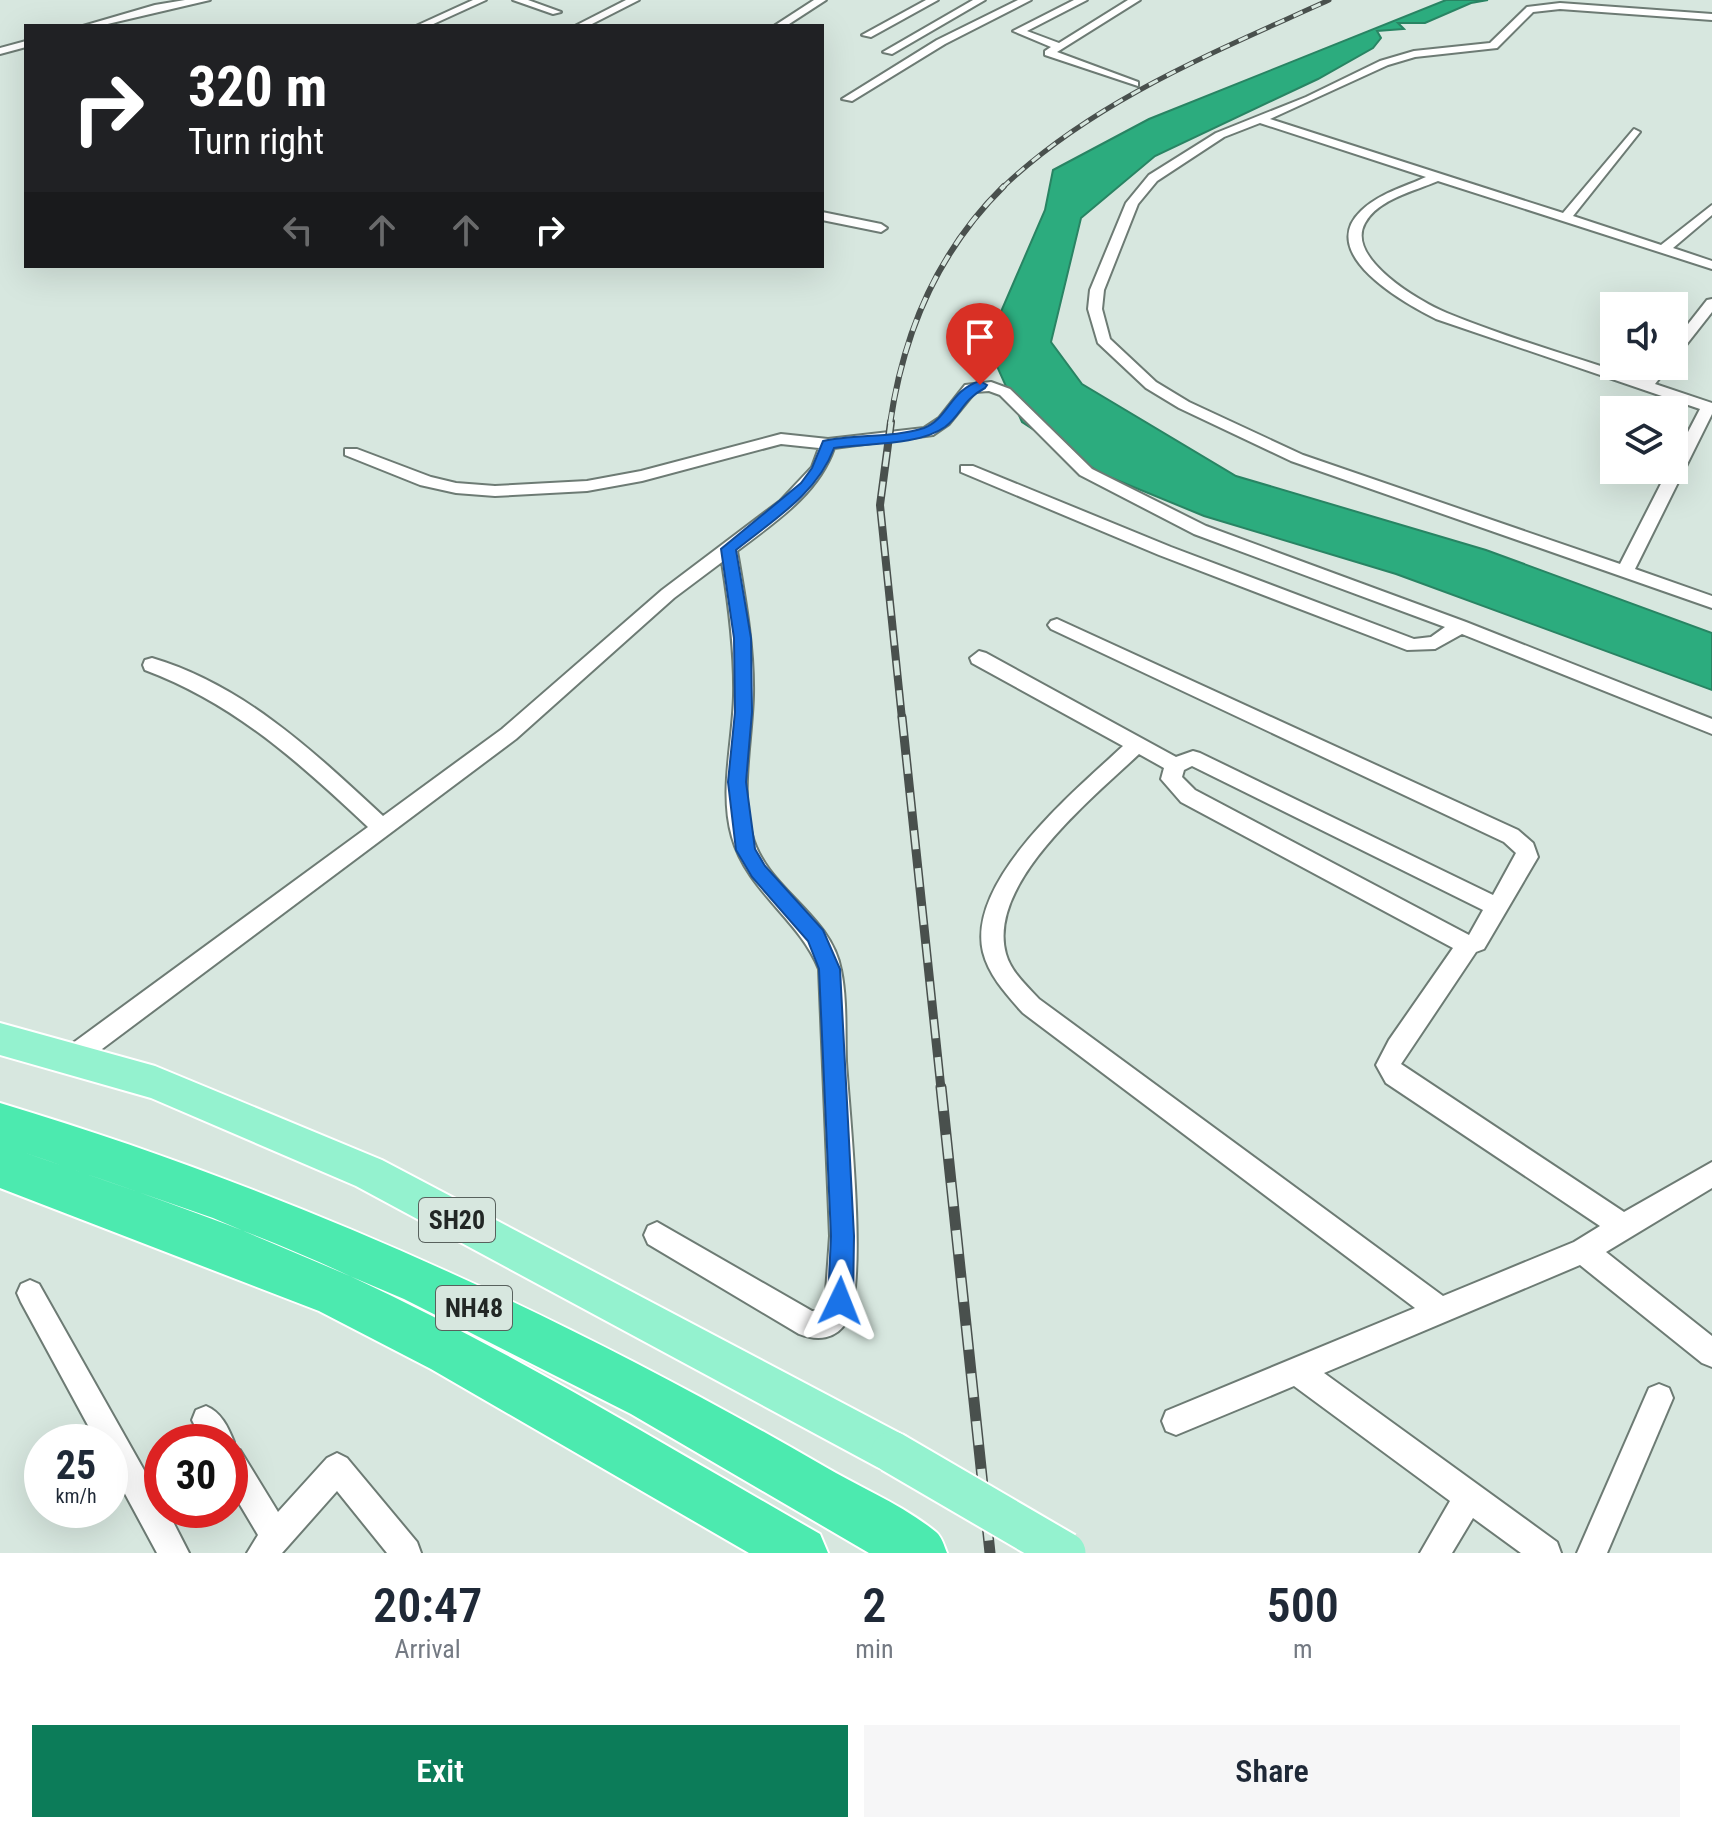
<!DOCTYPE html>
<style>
body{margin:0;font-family:"Roboto Condensed",sans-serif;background:#f6f6f7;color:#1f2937;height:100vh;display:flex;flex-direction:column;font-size:30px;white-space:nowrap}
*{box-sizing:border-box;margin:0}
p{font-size:26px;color:#747a83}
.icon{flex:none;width:44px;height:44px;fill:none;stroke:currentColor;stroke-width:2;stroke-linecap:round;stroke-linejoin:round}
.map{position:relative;height:1553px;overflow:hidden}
.panel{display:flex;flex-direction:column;background:#fff;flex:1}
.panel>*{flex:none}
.guide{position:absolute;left:24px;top:24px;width:800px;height:244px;border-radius:0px;box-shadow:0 8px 32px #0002;background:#202124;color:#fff;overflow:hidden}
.tools{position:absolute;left:1600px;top:292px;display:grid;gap:16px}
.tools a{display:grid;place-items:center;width:88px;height:88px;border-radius:0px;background:#fff;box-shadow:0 8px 32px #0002;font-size:40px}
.speed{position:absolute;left:24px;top:1424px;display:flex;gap:16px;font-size:40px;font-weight:700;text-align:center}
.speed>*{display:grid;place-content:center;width:104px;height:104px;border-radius:50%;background:#fff;box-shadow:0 8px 32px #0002;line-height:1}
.speed small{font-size:20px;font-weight:400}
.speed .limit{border:12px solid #d22;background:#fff;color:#111}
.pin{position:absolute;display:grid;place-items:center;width:68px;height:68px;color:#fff;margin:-82px -34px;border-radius:50% 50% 50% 0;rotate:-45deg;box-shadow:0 0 8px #0007}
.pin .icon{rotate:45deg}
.me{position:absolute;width:88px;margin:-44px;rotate:2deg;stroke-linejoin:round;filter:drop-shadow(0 0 6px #0008)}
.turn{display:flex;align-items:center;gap:28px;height:168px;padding:0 32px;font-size:36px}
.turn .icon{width:104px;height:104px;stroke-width:2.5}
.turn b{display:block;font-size:56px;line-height:68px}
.lanes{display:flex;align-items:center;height:76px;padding:0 32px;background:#0003;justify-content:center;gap:40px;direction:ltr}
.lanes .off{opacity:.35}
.eta{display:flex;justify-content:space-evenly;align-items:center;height:136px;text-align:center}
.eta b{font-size:48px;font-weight:600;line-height:56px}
.primary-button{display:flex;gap:16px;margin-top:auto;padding:16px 32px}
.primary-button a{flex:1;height:92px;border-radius:0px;background:#0c7c59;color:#fff;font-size:32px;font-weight:600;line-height:92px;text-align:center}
.primary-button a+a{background:#f6f6f7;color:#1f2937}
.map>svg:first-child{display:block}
</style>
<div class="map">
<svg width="1712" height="1553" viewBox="0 0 1712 1553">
<rect width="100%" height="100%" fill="#d7e7df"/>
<!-- water -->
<polygon fill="#2cac7e" stroke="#298463" stroke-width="2" points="1446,0 1488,0 1471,3 1425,23 1398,23 1404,29 1377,31 1381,38 1373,48 1318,79 1155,156 1081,218 1051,342 1082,384 1236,476 1486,550 1712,633 1712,690 1396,574 1204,516 1102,474 1022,422 987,344 1045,210 1053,170 1149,119"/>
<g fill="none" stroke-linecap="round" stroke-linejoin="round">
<!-- street casing -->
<g stroke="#6d7b74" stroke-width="4">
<g id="street">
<polygon points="185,0 210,0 99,26 83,26 155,5"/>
<polygon points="473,0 486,0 429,26 416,26"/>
<polygon points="513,0 528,0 561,12 553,14"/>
<polygon points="626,0 639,0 588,26 575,26"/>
<polygon points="814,0 826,0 786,26 774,26"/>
<polygon points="926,0 938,0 871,37 862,35"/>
<polygon points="973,0 985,0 892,54 883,52"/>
<polygon points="1018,0 1031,0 945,44 852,101 842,99 937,40"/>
<polygon points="1074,0 1087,0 1027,31 1059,43 1128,0 1140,0 1057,52 1138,82 1138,86 1045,55 1045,51 1051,47 1013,31"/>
<path d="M1560,3L1712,14V20L1560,9L1533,12L1497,48L1415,57L1388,65L1270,119L1563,213L1634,129L1640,132L1573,216L1661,245L1712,205V215L1673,248L1712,261V269L1438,181C1415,191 1378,199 1365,223C1345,258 1420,302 1447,313C1510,339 1578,358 1643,380L1654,366H1669L1655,384L1712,403V414L1635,569L1712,596V608L1291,461L1179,408L1146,388L1098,343L1088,309L1090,290L1126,203L1149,175L1216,133L1306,97L1380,61L1414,51L1490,43L1527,7ZM1260,123L1426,177C1404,187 1378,194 1361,211C1316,254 1404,303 1436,319L1700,409L1674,459V470H1668L1620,564L1303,455L1189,402L1156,382L1110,339L1102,309L1104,290L1138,204L1157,181L1224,137Z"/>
<polygon points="26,41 26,47 0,54 0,48"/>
<polygon points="822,212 881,224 887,228 881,232 822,220"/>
<polygon points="1712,299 1712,312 1679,354 1674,355 1674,342 1707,300"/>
<path d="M991,382L1010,389L1092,469L1206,526L1466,622L1712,719V734L1462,634L1435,649L1407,650L1159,555L961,472V466H973L1171,547L1414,639L1431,637L1445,627L1194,534L1080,475L1000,395L989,391L975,392L949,424L933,435L834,448C818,494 775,522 737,551C745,598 754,647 753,695C752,741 740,790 752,835C766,889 831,914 841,970C847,999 845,1032 846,1061C849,1112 868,1284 847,1321C836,1340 817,1341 799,1334L648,1244L644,1235L648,1226L657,1222L812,1311H819L825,1306L830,1236L819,969C799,919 747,891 732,837C719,792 733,742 734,696C735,651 729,606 722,562L674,598L516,739L78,1067L70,1070L62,1067L58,1059L62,1051L368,827C300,763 234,703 145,670L143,665L145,660L152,658C244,685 315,753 383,816L502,729L662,590L780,501L812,467L819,448L781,444L642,481L587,491L495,496L456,493L420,485L345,455V449H357L431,477L456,483L495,486L587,481L641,471L781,434L828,439L924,428L939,418L965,385Z"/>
<path d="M1057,619L1518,830L1533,843L1538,857L1484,949L1476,952L1401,1064L1624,1212L1712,1162V1188L1606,1252L1712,1336V1367L1702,1363L1580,1265L1324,1373L1557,1542L1561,1553H1521L1473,1518L1452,1553H1420L1450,1501L1294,1386L1176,1435L1166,1431L1162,1421L1166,1411L1415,1308L1023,1013C1007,995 989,976 983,952C966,880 1077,789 1123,746L972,663L970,658L979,651L986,653L1176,757L1193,751L1200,753L1493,895L1516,853L1504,842L1051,629L1048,625L1051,621ZM1139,754L1164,768L1161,779L1181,802L1453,948L1389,1040L1376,1065L1386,1083L1600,1226L1574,1242L1443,1296L1039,999C1027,986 1011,972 1006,954C986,883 1094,797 1139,754ZM1192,766L1483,910L1469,935L1195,790L1182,777L1184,770Z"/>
<polygon points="30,1280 39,1284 162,1502 162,1510 167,1510 189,1553 157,1553 110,1466 110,1442 97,1442 21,1302 17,1293 21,1284"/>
<polygon points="1659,1384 1669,1388 1673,1398 1607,1553 1577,1553 1649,1388"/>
<path d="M206,1406C221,1412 228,1427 234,1442L233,1447L240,1450L278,1512L327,1458L337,1453L347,1458L417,1542L421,1553H387L337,1491L282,1553H247L258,1535L230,1488V1442H203L192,1420L196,1410Z"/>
</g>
</g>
<!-- primary casing -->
<g stroke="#fff" stroke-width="4">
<polygon id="primary" points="0,1023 155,1066 382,1160 907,1437 914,1452 907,1467 892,1474 877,1467 356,1186 151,1098 0,1055"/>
</g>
<!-- highway casing -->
<g stroke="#fff" stroke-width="4">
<path id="highway" d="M0,1103C290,1190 561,1314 822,1465C859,1487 903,1505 936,1532C942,1537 944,1546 947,1553H869L631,1414L404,1299L213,1218L17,1150C129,1189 245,1227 352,1277C513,1352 666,1446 820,1534L828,1553H749L431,1369L319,1311L0,1188Z"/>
</g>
<!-- street -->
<use href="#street" fill="#fff" fill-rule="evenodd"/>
<!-- primary -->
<use href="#primary" fill="#94f2cf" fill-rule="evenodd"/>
<!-- highway -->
<use href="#highway" fill="#4ceaaf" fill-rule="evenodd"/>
<!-- rail-far4 casing -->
<g stroke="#49504d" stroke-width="5">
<path id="rail-far4" d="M1002,188C1094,100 1215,52 1329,0"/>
</g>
<!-- rail-far3 casing -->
<g stroke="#49504d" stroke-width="6">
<path id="rail-far3" d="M890,424C903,333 938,251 1004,186"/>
</g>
<!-- rail-far2 casing -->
<g stroke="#49504d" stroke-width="8">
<polyline id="rail-far2" points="891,422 880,505 902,719"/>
</g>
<!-- rail-far1 casing -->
<g stroke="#49504d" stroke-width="9">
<polyline id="rail-far1" points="902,717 941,1089"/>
</g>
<!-- rail casing -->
<g stroke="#49504d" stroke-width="11">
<polyline id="rail" points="941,1087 990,1553"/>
</g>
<!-- rail-far4 -->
<use href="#rail-far4" stroke="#d7e7df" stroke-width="3" stroke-dasharray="10" stroke-linecap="butt"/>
<!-- rail-far3 -->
<use href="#rail-far3" stroke="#d7e7df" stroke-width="4" stroke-dasharray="12" stroke-linecap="butt"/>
<!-- rail-far2 -->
<use href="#rail-far2" stroke="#d7e7df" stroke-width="5" stroke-dasharray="15" stroke-linecap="butt"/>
<!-- rail-far1 -->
<use href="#rail-far1" stroke="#d7e7df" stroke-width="6" stroke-dasharray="19" stroke-linecap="butt"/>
<!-- rail -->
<use href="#rail" stroke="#d7e7df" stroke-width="8" stroke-dasharray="24" stroke-linecap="butt"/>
<!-- primary-bridge casing -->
<g stroke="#fff" stroke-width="45" stroke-linecap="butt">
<polyline id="primary-bridge" points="892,1452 1065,1553"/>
</g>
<!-- primary-bridge -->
<use href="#primary-bridge" stroke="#94f2cf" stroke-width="41"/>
</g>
<!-- route -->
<path fill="#1a73e8" stroke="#114b97" stroke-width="2" d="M980,381L987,385L985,388C962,400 962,414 945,427C918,446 867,443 834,448C817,494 773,520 736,550L751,638L752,712L746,782L755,849L765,866L823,930L840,969L854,1236L853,1301L849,1310L840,1313L832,1310L828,1301L831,1236L819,969L808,941L752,877L736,850L728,782L735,712L734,638L721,549L801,483L812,468L823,441C855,434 893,438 924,428C948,419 950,390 980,381Z"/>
<g text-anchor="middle" stroke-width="7" stroke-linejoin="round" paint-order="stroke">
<!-- shield labels -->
<g fill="#d7e7df" stroke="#58615d" stroke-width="2">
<rect x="419" y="1198" width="76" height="44" rx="6"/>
<rect x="436" y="1286" width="76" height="44" rx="6"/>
</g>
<g font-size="26" font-weight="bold" fill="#222725">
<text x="457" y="1229">SH20</text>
<text x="474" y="1317">NH48</text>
</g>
</g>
</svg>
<div class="tools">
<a><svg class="icon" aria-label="sound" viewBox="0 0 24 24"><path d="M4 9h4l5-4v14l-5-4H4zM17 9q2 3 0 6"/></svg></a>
<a><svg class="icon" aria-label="layers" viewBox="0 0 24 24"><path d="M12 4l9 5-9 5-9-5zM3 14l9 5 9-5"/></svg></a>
</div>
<div class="speed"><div>25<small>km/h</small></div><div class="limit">30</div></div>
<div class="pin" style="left:980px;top:385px;background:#d93025"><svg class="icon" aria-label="arrive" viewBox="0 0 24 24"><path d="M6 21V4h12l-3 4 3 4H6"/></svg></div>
<svg class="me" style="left:840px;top:1301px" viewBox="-20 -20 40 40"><path d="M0-17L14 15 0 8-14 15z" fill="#1a73e8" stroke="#fff" stroke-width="4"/></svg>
<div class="guide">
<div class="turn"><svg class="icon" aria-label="right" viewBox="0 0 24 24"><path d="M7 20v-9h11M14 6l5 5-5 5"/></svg><div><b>320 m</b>Turn right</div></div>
<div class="lanes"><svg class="icon off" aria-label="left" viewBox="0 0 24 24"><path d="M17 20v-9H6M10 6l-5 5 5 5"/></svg><svg class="icon off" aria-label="ahead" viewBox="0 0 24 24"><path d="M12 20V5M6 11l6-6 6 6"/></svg><svg class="icon off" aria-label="ahead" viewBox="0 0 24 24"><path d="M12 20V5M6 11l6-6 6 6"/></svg><svg class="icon" aria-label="right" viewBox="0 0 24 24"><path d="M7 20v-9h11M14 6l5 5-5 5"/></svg></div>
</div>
</div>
<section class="panel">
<div class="eta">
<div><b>20:47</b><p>Arrival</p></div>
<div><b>2</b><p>min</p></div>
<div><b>500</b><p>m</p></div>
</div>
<div class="primary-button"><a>Exit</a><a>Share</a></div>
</section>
